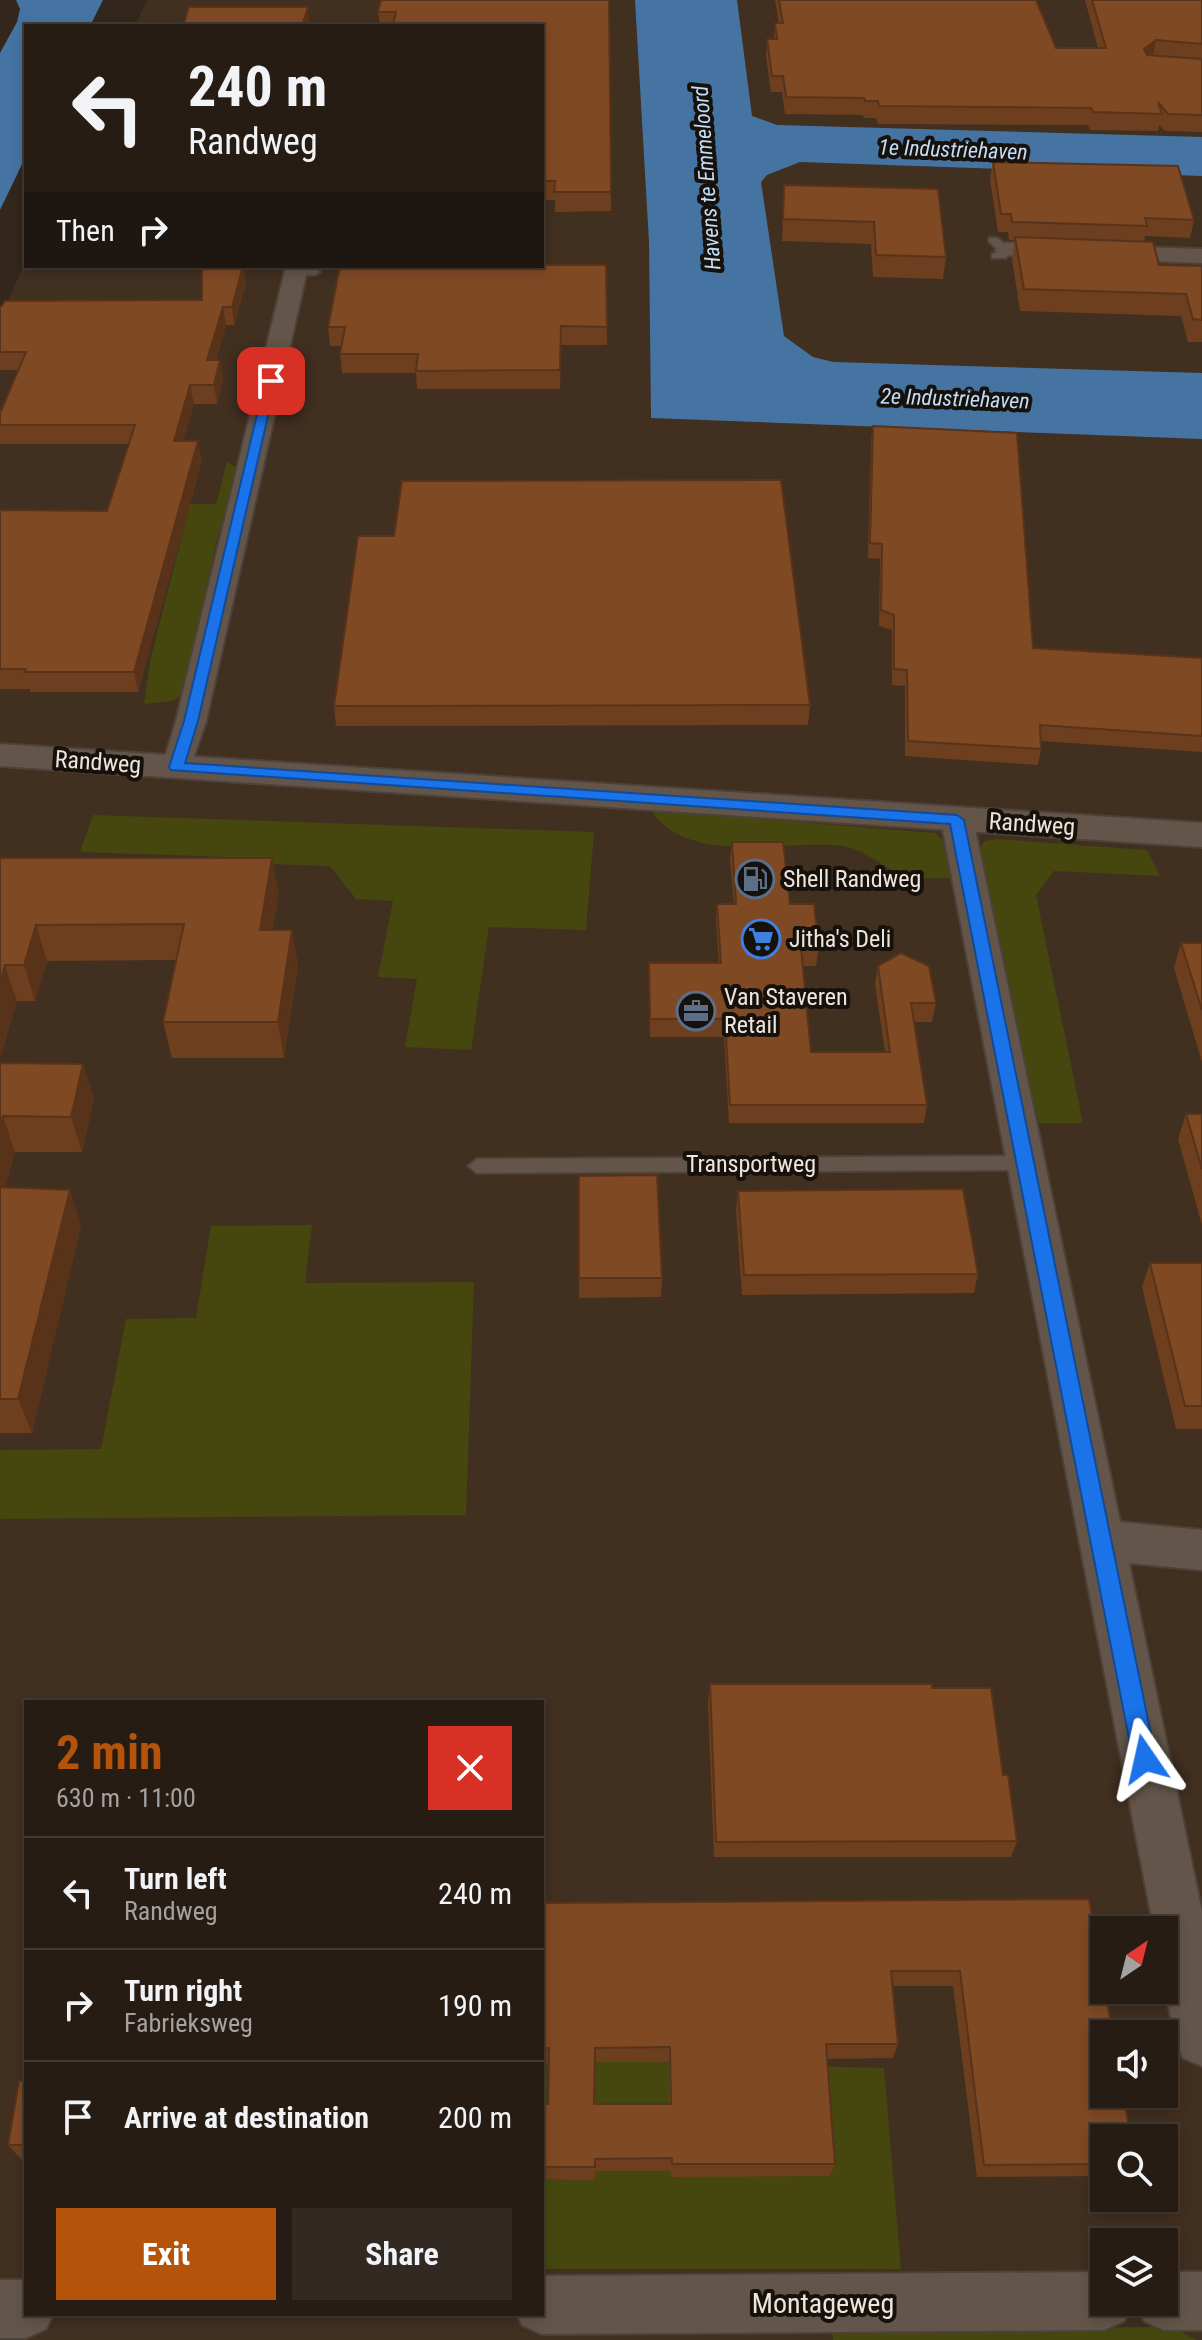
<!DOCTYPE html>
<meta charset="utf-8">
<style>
body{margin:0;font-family:"Roboto Condensed",sans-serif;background:#322922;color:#f1f3f6;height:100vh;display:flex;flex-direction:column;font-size:30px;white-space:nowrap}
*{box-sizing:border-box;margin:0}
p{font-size:26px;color:#a4a1a0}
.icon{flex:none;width:44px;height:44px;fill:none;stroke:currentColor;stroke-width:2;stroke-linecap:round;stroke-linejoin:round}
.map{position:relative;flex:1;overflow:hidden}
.panel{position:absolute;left:24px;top:1700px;width:520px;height:616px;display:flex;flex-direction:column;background:#261c14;border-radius:0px;box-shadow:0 4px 12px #0003,0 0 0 2px #423a34}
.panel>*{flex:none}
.guide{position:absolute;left:24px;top:24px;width:520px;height:244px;border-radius:0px;box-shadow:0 4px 12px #0003,0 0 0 2px #423a34;background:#261c14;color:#f1f3f6;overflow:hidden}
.needle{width:52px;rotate:35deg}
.controls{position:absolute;left:1090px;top:1916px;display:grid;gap:16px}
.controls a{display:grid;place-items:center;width:88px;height:88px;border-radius:0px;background:#261c14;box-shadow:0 4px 12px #0003,0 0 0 2px #423a34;font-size:40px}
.pin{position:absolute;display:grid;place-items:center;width:68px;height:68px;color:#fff;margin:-34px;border-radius:16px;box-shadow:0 4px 12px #0006}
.me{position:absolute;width:88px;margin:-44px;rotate:349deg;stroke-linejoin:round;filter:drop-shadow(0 0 6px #0008)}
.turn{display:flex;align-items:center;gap:28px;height:168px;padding:0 32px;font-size:36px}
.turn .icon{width:104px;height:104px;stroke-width:2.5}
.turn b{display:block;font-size:56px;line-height:68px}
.then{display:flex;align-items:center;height:76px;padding:0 32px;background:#0003;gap:16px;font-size:30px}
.round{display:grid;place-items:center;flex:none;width:84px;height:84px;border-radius:0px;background:#322922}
.overview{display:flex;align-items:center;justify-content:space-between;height:136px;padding:0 32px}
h1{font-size:48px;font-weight:700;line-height:60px;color:#b45309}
.action{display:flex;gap:16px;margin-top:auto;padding:16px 32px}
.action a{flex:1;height:92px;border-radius:0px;background:#b45309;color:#fff;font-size:32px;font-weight:700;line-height:92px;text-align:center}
.action a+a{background:#322922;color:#f1f3f6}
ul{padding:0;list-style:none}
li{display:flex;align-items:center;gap:24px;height:112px;padding:0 32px;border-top:2px solid #423a34}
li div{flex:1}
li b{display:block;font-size:30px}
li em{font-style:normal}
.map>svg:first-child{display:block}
</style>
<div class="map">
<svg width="1202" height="2340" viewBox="0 0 1202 2340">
<rect width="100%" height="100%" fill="#33261b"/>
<!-- built -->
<path fill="#412f20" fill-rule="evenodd" d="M147,0H1202V2340H0V317L26,261V266H542V26H135ZM26,1702H542V2314H26ZM1104,1930H1164V1990H1104ZM1104,2034H1164V2094H1104ZM1104,2138H1164V2198H1104ZM1104,2242H1164V2302H1104Z"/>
<!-- green -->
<g fill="#45470f">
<polygon points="227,462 239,469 216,543 184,694 173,701 144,704 151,657 190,504 216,504"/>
<path d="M651,810L935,833L945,843L953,878C934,878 916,881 898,873C880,865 863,849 843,846C785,839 687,867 651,810Z"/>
<polygon points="93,815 594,832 586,930 489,927 471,1050 405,1047 417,979 378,977 393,901 356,899 330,866 265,864 221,881 227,857 80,852"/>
<polygon points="997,839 1147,850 1160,876 1054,871 1036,895 1083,1123 1039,1123 977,854 984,841"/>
<polygon points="312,1225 305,1283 474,1282 466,1515 0,1519 0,1450 101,1449 126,1319 196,1318 211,1226"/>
<polygon points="542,2059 884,2068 901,2269 542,2269"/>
<polygon points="1152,2327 1181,2332 1196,2340 833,2340 832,2330"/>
</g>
<!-- water -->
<g fill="#4574a2">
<polygon points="16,0 103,0 90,26 26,26 26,156 0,210 0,53 17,22 20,9"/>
<polygon points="635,0 737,0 752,116 777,125 1202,137 1202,176 800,162 767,175 761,182 784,336 813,357 833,362 1202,373 1202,439 651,418 649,242"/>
</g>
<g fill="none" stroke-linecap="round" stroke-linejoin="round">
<!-- service casing -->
<g stroke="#4d423a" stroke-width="4">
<g id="service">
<polygon points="989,238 997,238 1010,248 1006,258 992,258 992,254 1000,251 989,242"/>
<polygon points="296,269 315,269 320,272 315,275 292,274 292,270"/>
<polygon points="1025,1156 1034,1163 1025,1170 477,1173 468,1166 477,1159"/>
</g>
</g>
<!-- minor casing -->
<g stroke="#4d423a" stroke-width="4">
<g id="minor">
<polygon points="1006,243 1202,249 1202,263 998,255 995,250"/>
<polygon points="286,266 308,266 206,721 188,774 166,774 162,767 176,721"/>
<path d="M957,810L968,813L973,820L1120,1522L1202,1530V1570L1129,1563L1202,1912V2066L1183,2058C1166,2017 1164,1974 1164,1930H1154L941,820L946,813Z"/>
<polygon points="1104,2272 1104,2302 1133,2302 1124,2321 1104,2330 542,2334 522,2325 517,2314 542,2314 542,2276"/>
<polygon points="1164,2272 1202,2272 1202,2330 1164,2330 1144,2321 1135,2302 1164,2302"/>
<polygon points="0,2280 26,2280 26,2314 53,2314 46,2329 26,2338 0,2338"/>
</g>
</g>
<!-- tertiary casing -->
<g stroke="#4d423a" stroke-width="4">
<polygon id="tertiary" points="0,744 1202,823 1202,847 0,766"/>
</g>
<!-- service -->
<use href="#service" fill="#635549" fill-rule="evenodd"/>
<!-- minor -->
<use href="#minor" fill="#635549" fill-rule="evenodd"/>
<!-- tertiary -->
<use href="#tertiary" fill="#635549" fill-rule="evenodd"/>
</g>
<!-- wall -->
<g fill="#6d3f1f" fill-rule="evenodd">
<polygon points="609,0 611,211 555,212 555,200 542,200 542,26 380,26 378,12"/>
<polygon points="775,0 1036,0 1056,48 1098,48 1085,0 1202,0 1202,132 1165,131 1159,125 1158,131 1090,130 1088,125 878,124 876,118 864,118 863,115 785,114 782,92 771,92 766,56 767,39 774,39 775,23 779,23"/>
<polygon points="993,162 1194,220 1190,238 1145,236 1144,242 1159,265 1202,266 1202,342 1188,342 1181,316 1020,311 1012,259 1015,240 1009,240 1008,232 998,232 990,179"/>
<polygon points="784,185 938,189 946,257 943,279 873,277 871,244 782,241"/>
<polygon points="606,265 607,345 561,345 560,389 417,389 416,373 342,373 340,354 341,346 330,346 328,327"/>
<polygon points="44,266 243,266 246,283 234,325 226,325 216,360 223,379 217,404 194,404 183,441 202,460 138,692 30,692 30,689 0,689 0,510 107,511 128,444 0,444 0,413 18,370 0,370 0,306 202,300 202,269 44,269"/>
<polygon points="873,426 1033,648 1202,658 1202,752 1041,741 1041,749 1038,765 905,756 905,686 892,685 892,630 879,626 880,559 868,558 871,441"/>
<polygon points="394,536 810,705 808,725 336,726 334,706"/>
<polygon points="732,842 790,904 819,947 816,966 802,966 811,1052 885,1052 875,984 878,966 936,1003 932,1022 914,1022 927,1105 924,1123 729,1123 724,1037 650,1037 649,963 719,963 716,922 717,904 734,904 730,860"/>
<polygon points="0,858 279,894 272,930 292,930 298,966 284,1058 172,1058 163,1022 176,960 47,961 35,1001 17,1001 0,1058"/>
<polygon points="1181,943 1202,943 1202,1062 1174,968"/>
<polygon points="0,1063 83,1064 94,1099 82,1152 15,1152 5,1187 81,1225 32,1433 0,1433"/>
<polygon points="1186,1114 1202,1114 1202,1225 1178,1139"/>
<polygon points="579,1176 662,1278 661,1297 579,1298"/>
<polygon points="738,1191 978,1274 974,1293 742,1295 736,1210"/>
<polygon points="1150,1263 1202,1263 1202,1429 1176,1429 1142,1287"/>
<polygon points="710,1684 932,1688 1003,1775 1017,1841 1011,1857 714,1857 708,1701"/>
<path d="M1089,1899L1104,2138V2175L1103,2176L977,2177L953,1986H892L898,2044L893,2058L827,2059L835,2164L830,2176L671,2177V2171H595V2180L542,2179V2104H548L549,2063H542V1903ZM595,2062H669V2104H594Z"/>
<polygon points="26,2081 26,2160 22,2160 8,2145"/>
</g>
<!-- shaded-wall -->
<g fill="#593319">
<polygon points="308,7 309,23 308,26 302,26"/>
<polygon points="1156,40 1153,57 1141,65 1144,49"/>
<polygon points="243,266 246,283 234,325 232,307"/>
<polygon points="223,307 226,325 210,379 207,360"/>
<polygon points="220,360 223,379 217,404 214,385"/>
<polygon points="190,385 194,404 178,460 174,441"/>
<polygon points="198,441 202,460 138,692 134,672"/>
<polygon points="272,858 279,894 266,966 260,930"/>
<polygon points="36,925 47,961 35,1001 24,965"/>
<polygon points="292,930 298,966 284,1058 278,1022"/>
<polygon points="5,965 17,1001 0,1058 0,982"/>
<polygon points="83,1064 94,1099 82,1152 71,1117"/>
<polygon points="3,1116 15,1152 0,1205 0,1125"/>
<polygon points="70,1190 81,1225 32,1433 18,1399"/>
</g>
<!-- building -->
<g fill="#7f4924" stroke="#593319" stroke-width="2" fill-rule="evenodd">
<polygon points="381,0 609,0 611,192 554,192 555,181 542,181 542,26 393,26 396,12 378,12"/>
<polygon points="779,0 1036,0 1056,48 1106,48 1092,0 1202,0 1202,44 1156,40 1144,49 1147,55 1202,59 1202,115 1168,114 1158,102 1162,114 1093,112 1091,108 879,106 878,101 865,101 864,98 786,97 783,76 772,76 767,39 777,39 775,23 783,23"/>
<polygon points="189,7 308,7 302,26 183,26"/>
<polygon points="993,162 1178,166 1194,220 1145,218 1147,226 1012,222 1011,214 1001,214"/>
<polygon points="784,185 938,189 946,257 876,255 874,222 783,219"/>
<polygon points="1015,237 1153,242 1159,265 1202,266 1202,320 1193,319 1186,294 1024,289"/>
<polygon points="542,265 606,265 607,327 561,326 560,370 416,371 418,354 340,354 345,327 328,327 340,266 542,266"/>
<polygon points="202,266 243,266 232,307 223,307 207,360 220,360 214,385 190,385 174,441 198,441 134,672 25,672 26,669 0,669 0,510 107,511 135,425 0,425 0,413 26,352 0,352 0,306 2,306 5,301 202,300"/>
<polygon points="873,426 1017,433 1033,648 1202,658 1202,736 1040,725 1041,749 908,741 907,670 894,669 894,615 881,610 882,544 870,543"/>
<polygon points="781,480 810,705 334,706 358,536 394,536 402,481"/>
<polygon points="732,842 783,842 790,904 814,904 819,947 801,948 811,1052 890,1052 878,966 901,953 929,966 936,1003 911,1003 927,1105 730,1105 725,1019 650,1019 649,963 721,963 717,904 736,904"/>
<polygon points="0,858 272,858 260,930 292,930 278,1022 163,1022 184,924 36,925 24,965 5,965 0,982"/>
<polygon points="1181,943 1202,943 1202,1010"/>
<polygon points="0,1063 83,1064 71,1117 3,1116 0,1125"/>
<polygon points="1186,1114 1202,1114 1202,1169"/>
<polygon points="657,1175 662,1278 579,1278 579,1176"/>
<polygon points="0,1187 70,1190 18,1399 0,1399"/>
<polygon points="963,1189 978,1274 744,1275 738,1191"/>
<polygon points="1150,1263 1202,1263 1202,1406 1185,1406"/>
<polygon points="710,1684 932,1684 932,1688 991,1688 1003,1775 1008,1775 1017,1841 716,1842"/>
<path d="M1089,1899L1104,1990H1105L1113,2034H1104V2094H1123L1131,2138H1104V2164L984,2165L960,1971H891L898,2044H826L835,2164H672V2158L595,2159V2167H542V2104H548L549,2048L542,2049V1903ZM670,2047L671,2104H594L595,2048Z"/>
<polygon points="19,2081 26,2081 26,2145 8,2145"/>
</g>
<!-- route -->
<polygon fill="#1a73e8" stroke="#114b97" stroke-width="2" points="271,378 276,381 198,721 185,763 957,815 964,820 1156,1759 1153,1767 1145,1770 1137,1767 1133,1759 950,824 171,770 169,767 184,721 265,381"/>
<!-- icons -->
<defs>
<g id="fuel-ring" transform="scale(2)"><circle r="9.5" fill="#17110c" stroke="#5c6f8a" stroke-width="1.5"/><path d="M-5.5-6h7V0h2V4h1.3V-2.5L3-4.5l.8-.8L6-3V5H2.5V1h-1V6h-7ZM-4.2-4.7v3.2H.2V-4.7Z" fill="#5c6f8a"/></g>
<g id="supermarket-ring" transform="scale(2)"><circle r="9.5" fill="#17110c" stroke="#3f7fe0" stroke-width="1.5"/><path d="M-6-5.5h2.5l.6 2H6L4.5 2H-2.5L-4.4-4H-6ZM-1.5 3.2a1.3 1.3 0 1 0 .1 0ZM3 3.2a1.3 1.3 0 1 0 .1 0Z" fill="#3f7fe0"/></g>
<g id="office-ring" transform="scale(2)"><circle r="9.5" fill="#17110c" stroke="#5c6f8a" stroke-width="1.5"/><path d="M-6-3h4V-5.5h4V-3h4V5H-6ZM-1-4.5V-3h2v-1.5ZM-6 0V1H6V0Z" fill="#5c6f8a"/></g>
</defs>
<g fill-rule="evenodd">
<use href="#fuel-ring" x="755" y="879"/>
<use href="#supermarket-ring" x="761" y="939"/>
<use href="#office-ring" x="696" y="1011"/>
</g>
<g text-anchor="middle" stroke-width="8" stroke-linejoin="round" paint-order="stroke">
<!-- far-water labels -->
<g font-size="22" font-style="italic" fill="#c2ddf8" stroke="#17110c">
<text transform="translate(953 149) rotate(2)" y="8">1e Industriehaven</text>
<text transform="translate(706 178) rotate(-94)" y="8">Havens te Emmeloord</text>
<text transform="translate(955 398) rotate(2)" y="8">2e Industriehaven</text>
</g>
<!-- street labels -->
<g font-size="24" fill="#ede4dd" stroke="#17110c">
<text transform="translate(98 762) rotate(4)" y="8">Randweg</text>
<text transform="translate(1032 824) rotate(4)" y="8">Randweg</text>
<text x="751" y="1172">Transportweg</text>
</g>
<!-- poi labels -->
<g font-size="24" fill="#ede4dd" stroke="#17110c" text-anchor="start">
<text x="783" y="887">Shell Randweg</text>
<text x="789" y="947">Jitha's Deli</text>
<text x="724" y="1005">Van Staveren<tspan x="724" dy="28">Retail</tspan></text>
</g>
<!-- near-street labels -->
<g font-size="28" fill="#ede4dd" stroke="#17110c">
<text x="823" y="2313">Montageweg</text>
</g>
</g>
</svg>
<div class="controls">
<a><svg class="needle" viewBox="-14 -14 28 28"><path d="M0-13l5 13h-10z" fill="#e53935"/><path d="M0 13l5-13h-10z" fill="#a4a1a0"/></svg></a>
<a><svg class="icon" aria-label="sound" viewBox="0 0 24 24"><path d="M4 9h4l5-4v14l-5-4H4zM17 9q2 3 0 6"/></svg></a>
<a><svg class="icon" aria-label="search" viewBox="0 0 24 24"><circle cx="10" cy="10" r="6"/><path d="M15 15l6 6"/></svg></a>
<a><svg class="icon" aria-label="layers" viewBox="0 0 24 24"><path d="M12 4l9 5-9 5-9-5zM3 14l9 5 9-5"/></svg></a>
</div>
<div class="pin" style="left:271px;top:381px;background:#d93025"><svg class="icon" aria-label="arrive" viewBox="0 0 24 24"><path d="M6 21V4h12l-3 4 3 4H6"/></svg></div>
<svg class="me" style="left:1145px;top:1759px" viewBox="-20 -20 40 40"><path d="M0-17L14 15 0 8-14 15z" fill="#1a73e8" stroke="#fff" stroke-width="4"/></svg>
<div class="guide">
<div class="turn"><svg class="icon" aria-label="left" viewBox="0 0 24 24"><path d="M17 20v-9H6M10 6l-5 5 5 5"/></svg><div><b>240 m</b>Randweg</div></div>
<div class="then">Then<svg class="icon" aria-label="right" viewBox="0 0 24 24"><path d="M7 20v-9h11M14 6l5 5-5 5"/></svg></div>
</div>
<section class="panel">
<div class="overview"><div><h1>2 min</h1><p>630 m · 11:00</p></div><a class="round" style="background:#d93025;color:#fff"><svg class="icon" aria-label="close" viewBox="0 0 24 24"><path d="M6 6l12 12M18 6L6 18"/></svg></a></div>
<ul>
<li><svg class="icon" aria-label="left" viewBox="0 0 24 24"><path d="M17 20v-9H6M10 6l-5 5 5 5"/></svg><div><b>Turn left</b><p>Randweg</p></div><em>240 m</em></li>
<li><svg class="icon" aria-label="right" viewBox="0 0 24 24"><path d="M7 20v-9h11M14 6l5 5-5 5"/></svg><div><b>Turn right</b><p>Fabrieksweg</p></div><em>190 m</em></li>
<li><svg class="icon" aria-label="arrive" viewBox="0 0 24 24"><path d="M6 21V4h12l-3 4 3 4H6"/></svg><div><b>Arrive at destination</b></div><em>200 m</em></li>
</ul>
<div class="action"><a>Exit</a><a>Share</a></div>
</section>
</div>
